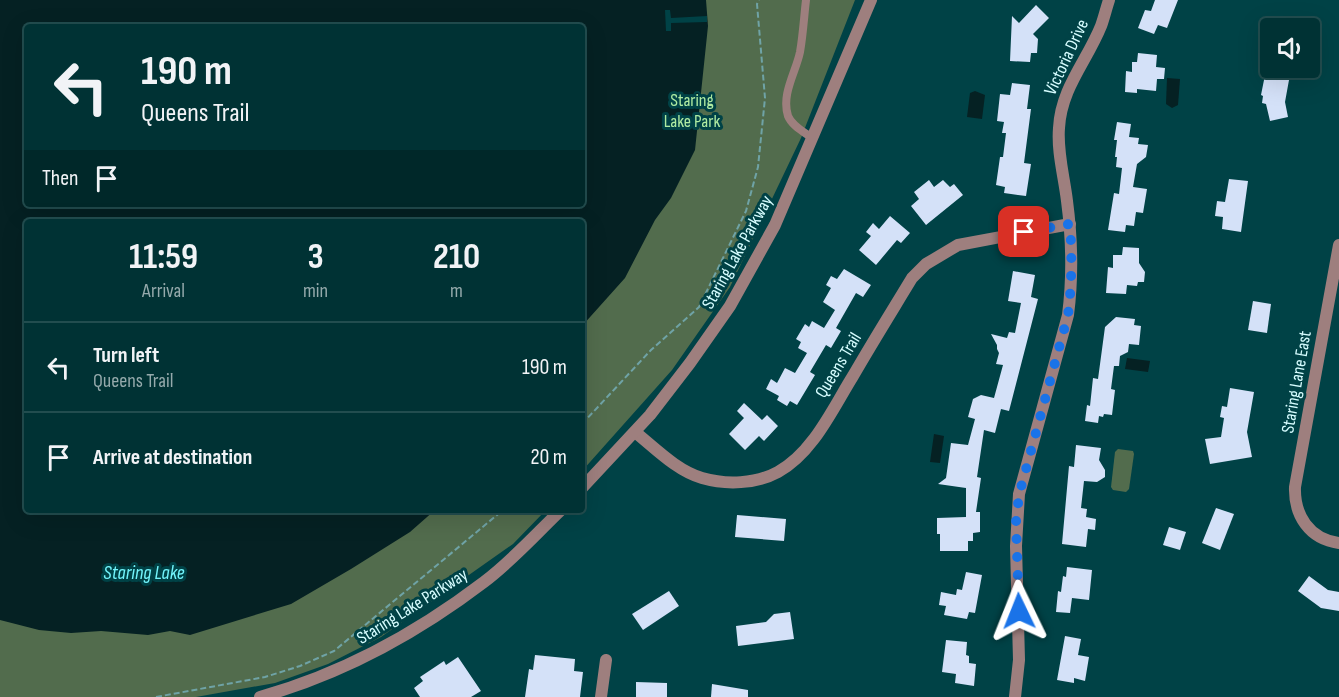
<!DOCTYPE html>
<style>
body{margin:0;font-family:"Sofia Sans Condensed",sans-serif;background:#0a3a3c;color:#f1f3f6;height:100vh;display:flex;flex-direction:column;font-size:22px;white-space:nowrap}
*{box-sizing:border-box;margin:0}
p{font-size:20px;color:#95aaac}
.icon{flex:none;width:33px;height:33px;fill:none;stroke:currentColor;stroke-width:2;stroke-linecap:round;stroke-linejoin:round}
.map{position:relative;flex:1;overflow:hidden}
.sheet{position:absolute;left:24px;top:219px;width:561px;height:294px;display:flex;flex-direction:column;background:#003234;border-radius:6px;box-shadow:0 6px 24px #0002,0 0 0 2px #224d4f}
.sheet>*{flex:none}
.banner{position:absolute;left:24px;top:24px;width:561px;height:183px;border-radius:6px;box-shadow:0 6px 24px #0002,0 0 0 2px #224d4f;background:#003234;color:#f1f3f6;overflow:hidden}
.fabs{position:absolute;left:1260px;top:18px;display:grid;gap:12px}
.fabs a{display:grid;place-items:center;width:60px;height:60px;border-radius:6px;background:#003234;box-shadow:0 6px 24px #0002,0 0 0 2px #224d4f;font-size:30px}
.pin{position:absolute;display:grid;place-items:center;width:51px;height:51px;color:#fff;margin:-26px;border-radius:12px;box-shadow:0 3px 9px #0006}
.me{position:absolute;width:66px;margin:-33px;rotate:358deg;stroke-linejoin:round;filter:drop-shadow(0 0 4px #0008)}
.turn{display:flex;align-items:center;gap:21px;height:126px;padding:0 18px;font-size:27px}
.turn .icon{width:78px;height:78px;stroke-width:2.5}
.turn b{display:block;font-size:42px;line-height:51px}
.then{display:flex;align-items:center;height:57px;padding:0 18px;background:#0003;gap:12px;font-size:22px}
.eta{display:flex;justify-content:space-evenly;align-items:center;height:102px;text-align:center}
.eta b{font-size:36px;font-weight:700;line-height:42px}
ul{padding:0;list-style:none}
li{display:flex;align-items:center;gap:18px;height:90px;padding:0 18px;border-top:2px solid #224d4f}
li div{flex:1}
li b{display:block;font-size:22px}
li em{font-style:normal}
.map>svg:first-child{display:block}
</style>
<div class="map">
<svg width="1339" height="697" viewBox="0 0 1339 697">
<rect width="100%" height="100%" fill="#004246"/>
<!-- green -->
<g fill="#526c4d" fill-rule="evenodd">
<path d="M0,0H855L801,138L730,287L672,370L582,471V222H27V510H546L513,544L381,637L328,664L275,683L196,697H0ZM27,27H582V204H27Z"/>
<polygon points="1118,449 1133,451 1134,454 1129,489 1126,492 1113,490 1111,487 1115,452"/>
</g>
<!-- water -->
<g fill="#052123" fill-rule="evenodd">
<path d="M0,0H706L708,26L695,150L671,198L655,220L625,278L582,326V222H27V510H435L410,532L351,569L291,604L190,635L170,631L148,635L101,631L71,633L39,630L0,620ZM27,27H582V204H27Z"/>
<polygon points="1167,78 1180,79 1178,105 1172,108 1166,104"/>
<polygon points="975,91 985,95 982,119 967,117 970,93"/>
<polygon points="1127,358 1150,361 1148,372 1125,369"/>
<polygon points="934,434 944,436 940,463 930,462"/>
</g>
<!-- pier -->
<polygon fill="#004246" points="665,10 670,10 671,18 707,16 707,22 671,23 671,31 666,31"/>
<!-- building -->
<g fill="#d4e1f8">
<polygon points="1155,0 1178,0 1167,28 1158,25 1154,34 1138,28 1145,10 1151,11"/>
<polygon points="1036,5 1049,18 1033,34 1038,39 1037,53 1031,53 1030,62 1010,61 1012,16 1019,23"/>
<polygon points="1138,53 1157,55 1156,67 1165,68 1164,79 1157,79 1156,91 1137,89 1137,93 1125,92 1126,71 1132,72 1132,62 1137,62"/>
<polygon points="1273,68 1291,69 1285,102 1288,117 1270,121 1266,104 1262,103 1263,96 1261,95 1265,75 1271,76"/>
<polygon points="1012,83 1030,85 1027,109 1031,109 1024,163 1031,164 1026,196 1004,193 1005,187 996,185 1000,157 1003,157 1006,133 1002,133 1004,122 997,121 1000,94 1010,95"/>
<polygon points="1117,122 1131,124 1129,137 1139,138 1138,144 1148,145 1146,157 1137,164 1133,187 1147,189 1143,213 1136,212 1134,226 1126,225 1125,232 1108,230 1114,193 1119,194 1122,168 1116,167 1117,157 1115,157 1117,140 1114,140"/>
<polygon points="1229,179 1248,181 1241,232 1222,229 1223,217 1215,216 1217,201 1225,202"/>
<polygon points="929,180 934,187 943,180 950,187 954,184 963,195 926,225 911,206 919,199 914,192"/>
<polygon points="890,216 910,233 901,243 897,240 876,265 859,250 871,236 866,232 873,223 879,229"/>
<polygon points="1123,247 1139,248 1139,263 1145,272 1144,282 1138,282 1137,286 1127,285 1126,294 1106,293 1108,267 1113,268 1113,255 1122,255"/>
<polygon points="844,269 871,285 863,297 856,293 836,328 841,331 831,348 826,345 810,372 815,375 797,405 790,401 787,406 777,400 779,396 766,389 771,379 777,383 785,368 795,373 807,353 798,348 801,342 796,339 805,324 809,327 812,321 824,328 835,310 823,302 831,288 826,285 831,276 837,279"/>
<polygon points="1013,271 1035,275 1031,297 1038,299 1009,411 1001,409 995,433 984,430 977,477 981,478 976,512 980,512 980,532 973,533 973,541 968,541 968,551 940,551 940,534 937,534 937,518 966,517 966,488 938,484 946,478 951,443 968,445 975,419 968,417 973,399 981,395 994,398 1003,365 996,364 999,353 997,349 997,345 991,334 1007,338 1009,332 1015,333 1021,303 1008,301"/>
<polygon points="1253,301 1271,304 1267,333 1248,330"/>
<polygon points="1116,317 1135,319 1134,325 1141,326 1139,345 1129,344 1128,352 1120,356 1119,366 1114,366 1111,389 1115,390 1112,415 1104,414 1103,417 1099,416 1098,423 1085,421 1087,405 1090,406 1093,378 1098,379 1105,327"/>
<polygon points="1230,388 1254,392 1247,432 1252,457 1210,464 1205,439 1221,437 1224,418 1220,417 1222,406 1227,407"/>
<polygon points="744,403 762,420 767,415 778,426 764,441 759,436 745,450 729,434 744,418 737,411"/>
<polygon points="1076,445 1101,448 1099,460 1105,470 1105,477 1097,482 1084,481 1081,508 1087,509 1086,517 1096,519 1095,530 1088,529 1086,547 1062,544 1069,466 1074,467"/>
<polygon points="1216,508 1234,514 1220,550 1202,543"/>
<polygon points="737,515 786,519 784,541 735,537"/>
<polygon points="1169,527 1186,532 1180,550 1163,545"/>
<polygon points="1067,567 1092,570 1089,600 1072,598 1070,613 1056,612 1058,591 1061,592 1063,576 1066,577"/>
<polygon points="966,572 982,575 975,613 969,612 967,619 944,615 946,606 939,605 941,592 956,595 957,589 962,590"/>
<polygon points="1309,576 1328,590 1339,592 1339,611 1321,608 1298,591"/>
<polygon points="669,591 679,606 643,630 632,614"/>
<polygon points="790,612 794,639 738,646 736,626 766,622 774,614"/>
<polygon points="1065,636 1081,639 1078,655 1089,657 1085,681 1074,678 1074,683 1057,680"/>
<polygon points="946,640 967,642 966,655 969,656 969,663 976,664 974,686 955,683 956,674 942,672"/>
<polygon points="535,655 575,659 574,671 583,672 580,697 525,697 529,669 533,670"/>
<polygon points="458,657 481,691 471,697 420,697 414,688 423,681 420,677 444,661 446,665"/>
<polygon points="636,682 667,683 667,697 636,697"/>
<polygon points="712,684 748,690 748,697 711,697"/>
</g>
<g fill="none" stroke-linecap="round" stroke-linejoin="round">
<!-- path -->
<g stroke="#6fa3a6" stroke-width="2" stroke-dasharray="6 3" stroke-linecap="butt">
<polyline points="582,424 651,350 699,307 746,211 758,167 765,98 757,4 759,0"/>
<polyline points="156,697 265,677 300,666 334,651 503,510"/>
</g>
<!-- service -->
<path stroke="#9e7f7e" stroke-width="8" d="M806,0C804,17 803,35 800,52C796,72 781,94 788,116C792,126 804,132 812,138"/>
<!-- minor -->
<g stroke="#9e7f7e" stroke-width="12">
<path d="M1339,245L1295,487C1294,515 1309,539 1339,543"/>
<path d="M635,432C655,448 677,471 702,478C726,485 756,484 778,472C813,453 833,408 853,376C872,343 892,311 912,278L926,264L958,245L1070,224"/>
<polyline points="601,697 606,660"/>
<path d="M1015,697L1019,660L1016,546L1019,494L1068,315C1073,276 1072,239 1067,201C1064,176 1057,152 1059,128C1061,88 1087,61 1101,26C1104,18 1106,9 1109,0"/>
</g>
<!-- tertiary -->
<g stroke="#9e7f7e" stroke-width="12">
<polyline points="582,488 650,415 690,363 730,306 775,225 871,0"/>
<path d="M260,697C342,674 417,633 484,582C512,561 536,534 561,510"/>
</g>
</g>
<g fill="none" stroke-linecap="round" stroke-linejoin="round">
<!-- route -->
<path stroke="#1a73e8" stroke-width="10" stroke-dasharray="0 18" d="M1019,611L1016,522L1019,495L1068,315C1072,284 1072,255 1070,224L1024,232"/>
</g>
<g text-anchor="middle" stroke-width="6" stroke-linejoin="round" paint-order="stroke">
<!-- street labels -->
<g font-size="18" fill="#d6fdff" stroke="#004246">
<text transform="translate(1066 57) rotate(-65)" y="6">Victoria Drive</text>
<text transform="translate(737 252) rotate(-61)" y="6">Staring Lake Parkway</text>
<text transform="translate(838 365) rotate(-59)" y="6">Queens Trail</text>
<text transform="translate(1296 382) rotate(-80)" y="6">Staring Lane East</text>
<text transform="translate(412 606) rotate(-32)" y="6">Staring Lake Parkway</text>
</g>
<!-- park labels -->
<g font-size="18" fill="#afeba2" stroke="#004246">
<text x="692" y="106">Staring<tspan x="692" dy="21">Lake Park</tspan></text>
</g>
<!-- water labels -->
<g font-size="20" font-style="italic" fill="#72f4fb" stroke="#004246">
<text x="144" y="579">Staring Lake</text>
</g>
</g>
</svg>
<div class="fabs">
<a><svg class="icon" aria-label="sound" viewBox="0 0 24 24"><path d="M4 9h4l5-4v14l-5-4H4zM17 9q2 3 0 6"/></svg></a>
</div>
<div class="pin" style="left:1024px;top:232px;background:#d93025"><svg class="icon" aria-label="arrive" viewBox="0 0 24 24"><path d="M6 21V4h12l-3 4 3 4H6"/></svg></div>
<svg class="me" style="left:1019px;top:611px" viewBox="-20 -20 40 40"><path d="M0-17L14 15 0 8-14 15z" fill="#1a73e8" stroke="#fff" stroke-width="4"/></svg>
<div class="banner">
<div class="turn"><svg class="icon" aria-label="left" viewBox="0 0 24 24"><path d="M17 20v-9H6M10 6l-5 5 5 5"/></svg><div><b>190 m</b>Queens Trail</div></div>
<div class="then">Then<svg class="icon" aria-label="arrive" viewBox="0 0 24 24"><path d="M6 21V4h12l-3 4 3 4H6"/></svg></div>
</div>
<section class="sheet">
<div class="eta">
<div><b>11:59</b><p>Arrival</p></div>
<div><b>3</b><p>min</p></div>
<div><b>210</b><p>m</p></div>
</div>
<ul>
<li><svg class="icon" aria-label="left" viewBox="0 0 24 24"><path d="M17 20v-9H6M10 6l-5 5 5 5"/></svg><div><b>Turn left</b><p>Queens Trail</p></div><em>190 m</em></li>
<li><svg class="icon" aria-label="arrive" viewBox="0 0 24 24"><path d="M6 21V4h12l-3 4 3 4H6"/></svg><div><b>Arrive at destination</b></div><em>20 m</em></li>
</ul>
</section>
</div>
